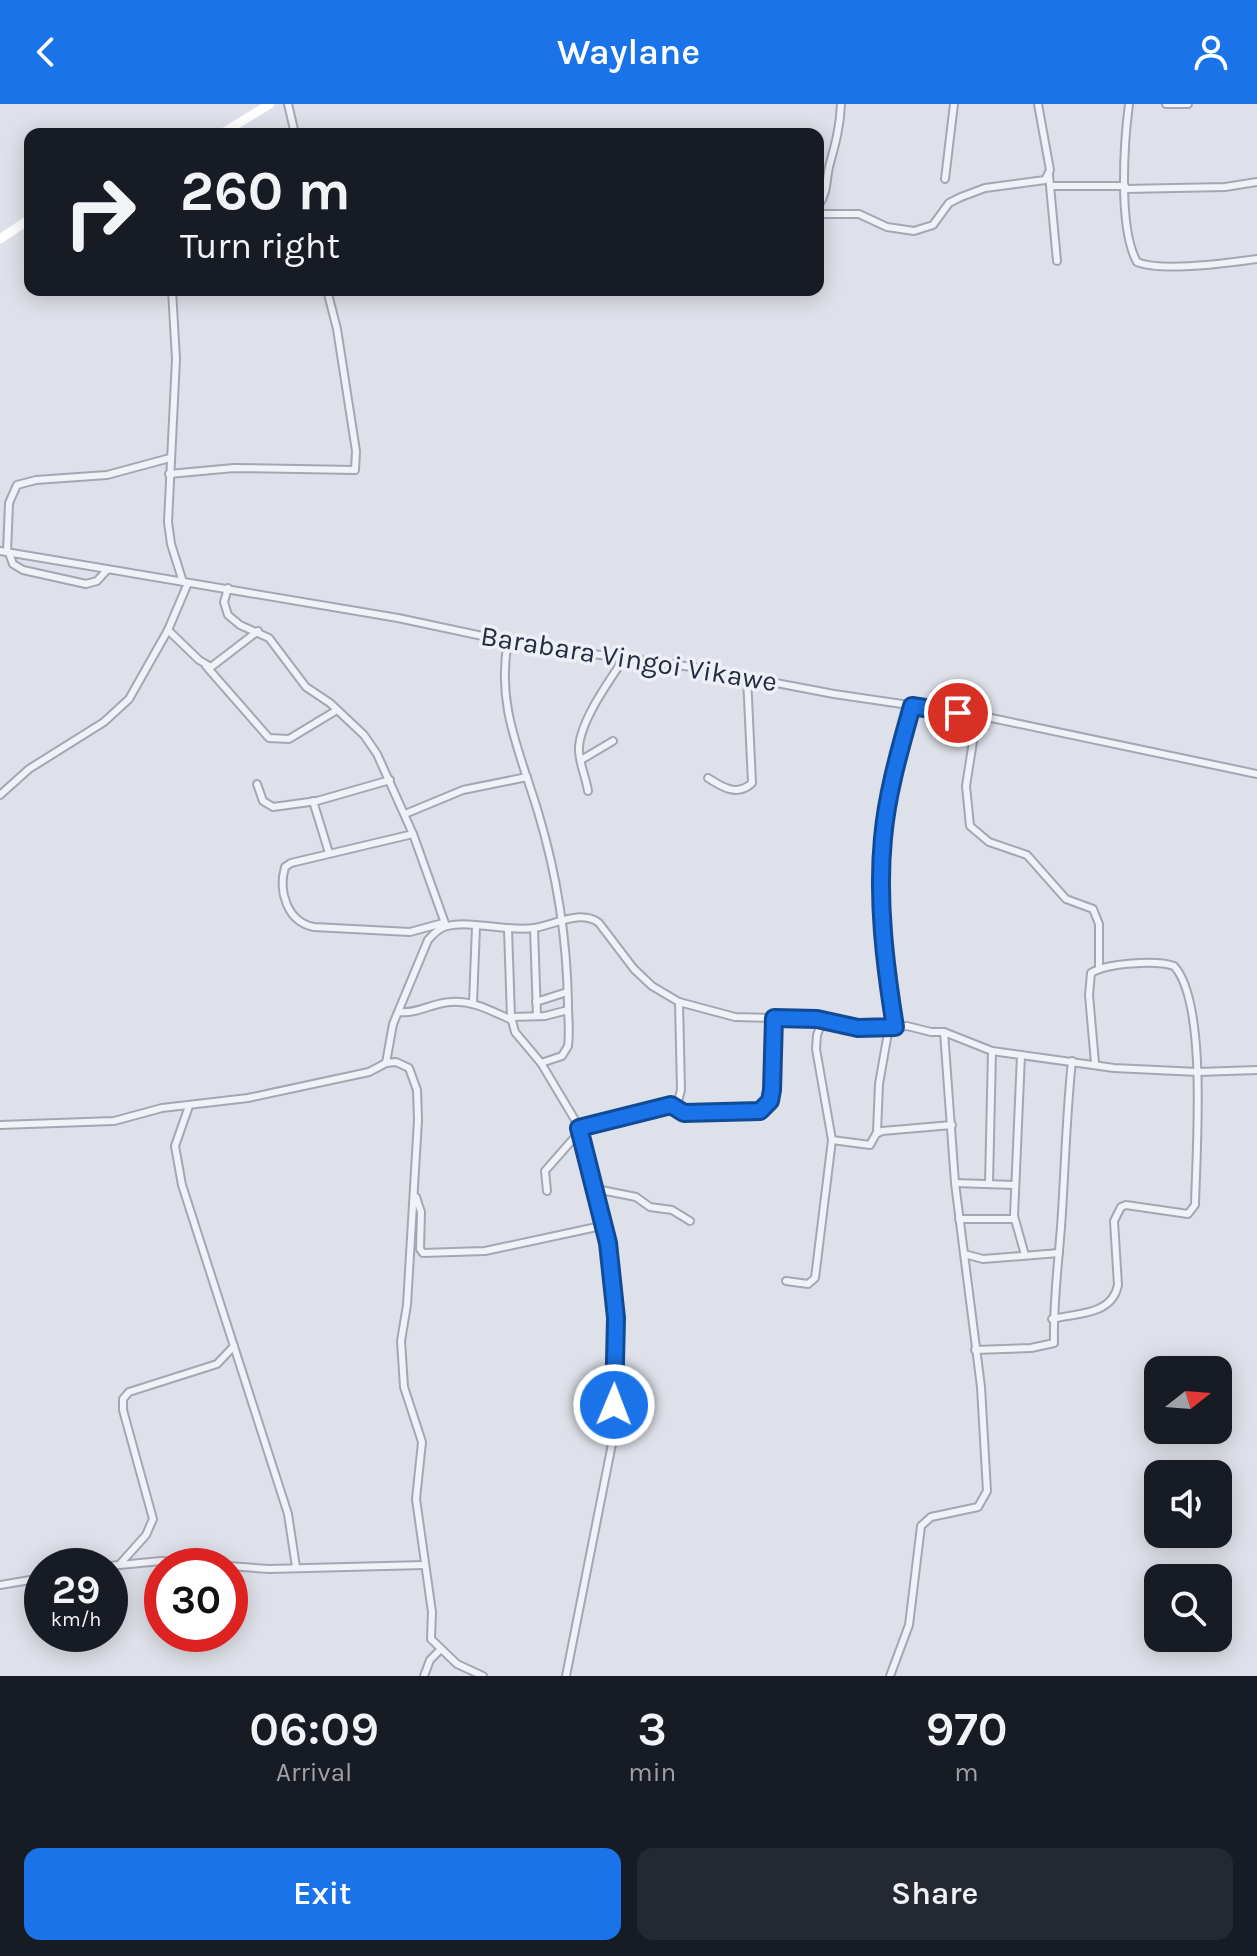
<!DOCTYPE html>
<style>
body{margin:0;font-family:Karla,sans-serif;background:#242831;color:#f1f3f6;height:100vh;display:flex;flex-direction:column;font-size:30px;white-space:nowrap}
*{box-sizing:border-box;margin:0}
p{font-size:26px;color:#9ea1a6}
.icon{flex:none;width:44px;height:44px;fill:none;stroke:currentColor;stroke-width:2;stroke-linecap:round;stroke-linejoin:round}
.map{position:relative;height:1572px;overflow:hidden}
.sheet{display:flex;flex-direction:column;background:#171b24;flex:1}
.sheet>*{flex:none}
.guide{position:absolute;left:24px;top:24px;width:800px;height:168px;border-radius:16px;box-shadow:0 4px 20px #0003;background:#171b24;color:#f1f3f6;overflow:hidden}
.needle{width:52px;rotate:73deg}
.buttons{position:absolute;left:1144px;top:1252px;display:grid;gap:16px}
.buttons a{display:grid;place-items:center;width:88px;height:88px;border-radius:16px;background:#171b24;box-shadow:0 4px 20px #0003;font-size:40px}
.speed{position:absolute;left:24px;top:1444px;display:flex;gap:16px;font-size:40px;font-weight:700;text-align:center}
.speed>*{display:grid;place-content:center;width:104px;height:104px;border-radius:50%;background:#171b24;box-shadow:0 4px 20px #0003;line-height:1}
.speed small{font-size:20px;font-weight:400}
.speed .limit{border:12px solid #d22;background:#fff;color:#111}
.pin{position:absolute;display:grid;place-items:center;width:68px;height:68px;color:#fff;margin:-34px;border:4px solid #fff;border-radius:50%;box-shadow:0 2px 8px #0007}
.me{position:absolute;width:88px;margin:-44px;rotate:1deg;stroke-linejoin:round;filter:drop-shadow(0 0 6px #0008)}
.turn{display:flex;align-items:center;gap:28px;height:168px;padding:0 24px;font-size:36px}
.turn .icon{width:104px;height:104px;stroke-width:2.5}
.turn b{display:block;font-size:56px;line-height:68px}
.eta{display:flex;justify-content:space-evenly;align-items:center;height:136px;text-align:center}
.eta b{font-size:48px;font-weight:600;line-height:56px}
.primary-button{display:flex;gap:16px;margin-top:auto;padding:16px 24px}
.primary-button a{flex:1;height:92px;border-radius:16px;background:#1a73e8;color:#fff;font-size:32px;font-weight:600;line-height:92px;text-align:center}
.primary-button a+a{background:#242831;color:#f1f3f6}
header{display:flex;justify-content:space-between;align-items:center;height:104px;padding:0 24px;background:#1a73e8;color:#fff;font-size:36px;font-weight:600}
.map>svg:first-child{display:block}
</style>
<header><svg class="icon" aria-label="back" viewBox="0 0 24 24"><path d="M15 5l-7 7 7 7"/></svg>Waylane<svg class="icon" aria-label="person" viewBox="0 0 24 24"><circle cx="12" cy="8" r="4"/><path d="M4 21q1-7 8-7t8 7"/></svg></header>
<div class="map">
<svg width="1257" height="1572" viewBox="0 0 1257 1572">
<rect width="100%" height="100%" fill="#dee1e9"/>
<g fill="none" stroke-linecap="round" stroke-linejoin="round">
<!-- street casing -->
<g stroke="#a3a7b4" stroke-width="10">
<g id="street">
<polyline points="288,0 295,30"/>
<path d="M1129,0C1124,38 1118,124 1137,158C1161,168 1229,159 1257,155"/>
<polyline points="1166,0 1188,0"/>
<polyline points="1049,71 1057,157"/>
<polyline points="945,75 954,0"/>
<polyline points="1051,82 1125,82"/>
<polyline points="1125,85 1225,83 1257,78"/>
<path d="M818,103C829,85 825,77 830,59C836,38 840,22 841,0"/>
<polyline points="818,110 859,110 887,123 914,127 933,121 949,99 961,93 985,84 1045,76 1050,66 1038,0"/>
<polyline points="172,186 176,255 168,418 171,440 183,478"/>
<polyline points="169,370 234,364 355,366 356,347 337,225 327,186"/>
<polyline points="0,447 398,514 525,541 692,563 834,590 977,611 1257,670"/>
<polyline points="7,448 9,399 17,381 36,376 107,371 170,354"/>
<polyline points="9,449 13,460 23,466 86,480 97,477 107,466"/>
<polyline points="228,484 224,498 228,511 240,521 269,534 306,583 330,599 364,631 377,650 413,730 446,822"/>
<polyline points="168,526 199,556 211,563 258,527"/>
<path d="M508,537C496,601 520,648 538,708C557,771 567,834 568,900C568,915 570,928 568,942L562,952L541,959"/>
<polyline points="206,562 269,634 289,635 337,606"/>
<polyline points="977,612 966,682 970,722 989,738 1027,751 1066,795 1093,805 1099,820 1099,865"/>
<polyline points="581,656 613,637"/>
<path d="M708,674C722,683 737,693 752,679L747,573"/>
<polyline points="257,680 263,697 273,703 317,697 390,676"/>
<path d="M588,687C586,673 578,657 579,643C581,615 610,576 625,553"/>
<polyline points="0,691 29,665 104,618 129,595 168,526 188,479"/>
<polyline points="313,697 329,749"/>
<polyline points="405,710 463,686 527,673"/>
<path d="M413,730L291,759L285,763C278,787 287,818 314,823L410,828L443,819"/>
<polyline points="534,824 537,912"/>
<polyline points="508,825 511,913 515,928 541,959 581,1026 606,1121 616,1214 612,1340 566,1572"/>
<polyline points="536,898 567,888"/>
<polyline points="473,899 476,823"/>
<path d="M399,908C418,910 432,899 450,898C473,896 491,907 512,916"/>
<polyline points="511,913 545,912 568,906"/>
<path d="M895,923C885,861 877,796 883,734C887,689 900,645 912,602"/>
<polyline points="1021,951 1014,1112 1025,1151"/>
<polyline points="386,959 396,958 409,964 417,986 418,1016 407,1201 401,1237 404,1283 422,1338 416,1395 432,1508 431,1535 457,1560 483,1572"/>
<path d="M671,1001L684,1009L693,1010L760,1007C778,996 772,936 774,914"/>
<polyline points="189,1002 175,1042 182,1081 288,1410 296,1463"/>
<path d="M0,1021L114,1017L162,1004L248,994L369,968L386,959L393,920L428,836C433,830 439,824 447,822C471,816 507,828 534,824C554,821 581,805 599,819L634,865L652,882L679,898L735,913L817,915L872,925L907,922L931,928H944L992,947L1114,964L1198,968L1257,966"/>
<polyline points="579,1024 678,997 681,986 679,898"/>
<polyline points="877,1028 879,980 889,923"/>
<polyline points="832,1036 870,1041 876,1030 882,1027 952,1021"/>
<polyline points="955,1079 1014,1081"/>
<polyline points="989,1079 992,947"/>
<polyline points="596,1085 636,1093 650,1103 672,1106 690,1117"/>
<polyline points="547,1087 545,1067 581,1026"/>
<polyline points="416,1093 421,1108 420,1145 423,1149 485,1147 606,1121"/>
<polyline points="959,1115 1014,1115"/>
<polyline points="964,1150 983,1155 1059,1149"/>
<polyline points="786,1177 808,1180 815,1174 832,1036 816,945 817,931 823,915"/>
<path d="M1052,1215C1075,1209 1112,1212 1118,1181L1114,1117L1121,1103L1126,1101L1188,1110L1195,1101C1196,1049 1208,899 1174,862C1156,856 1107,859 1091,869L1089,891L1095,959"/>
<path d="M975,1246L1031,1244L1054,1239C1053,1200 1058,1162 1061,1123C1065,1067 1066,1012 1072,957"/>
<polyline points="120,1460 146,1431 153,1415 123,1306 123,1295 129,1288 217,1260 234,1242"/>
<polyline points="109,1462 161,1457 269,1465 424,1461"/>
<polyline points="0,1481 42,1474"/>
<polyline points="424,1572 430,1556 440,1546"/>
<polyline points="890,1572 909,1521 921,1422 931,1413 978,1403 987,1387 981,1283 955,1079 944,928"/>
</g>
</g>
<!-- street -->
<use href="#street" stroke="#f1f2f7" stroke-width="6"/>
<!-- secondary -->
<g stroke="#fff" stroke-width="9">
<polyline points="221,30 270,0"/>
<polyline points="0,135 30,115"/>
</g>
</g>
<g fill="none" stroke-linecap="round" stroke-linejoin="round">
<!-- route casing -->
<g stroke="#114b97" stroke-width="20">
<path id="route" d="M614,1301L616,1214L608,1139L579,1024L671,1001L684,1009L760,1007L770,997L772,986L774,914L817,915L858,924L895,923C885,861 877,796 883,734C887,689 900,645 912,602L958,609"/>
</g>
<!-- route -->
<use href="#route" stroke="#1a73e8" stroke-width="14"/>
</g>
<g text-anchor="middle" stroke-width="7" stroke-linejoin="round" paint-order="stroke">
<!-- street labels -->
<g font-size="28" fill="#252d42" stroke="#edf0f6">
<text transform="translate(629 554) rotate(9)" y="10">Barabara Vingoi Vikawe</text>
</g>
</g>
</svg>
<div class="buttons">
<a><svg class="needle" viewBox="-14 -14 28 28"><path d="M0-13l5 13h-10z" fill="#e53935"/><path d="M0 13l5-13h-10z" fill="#9ea1a6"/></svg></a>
<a><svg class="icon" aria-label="sound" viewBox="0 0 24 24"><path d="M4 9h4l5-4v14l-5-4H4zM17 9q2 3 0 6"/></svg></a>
<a><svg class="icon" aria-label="search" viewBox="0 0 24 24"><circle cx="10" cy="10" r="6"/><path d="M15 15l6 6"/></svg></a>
</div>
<div class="speed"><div>29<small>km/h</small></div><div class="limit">30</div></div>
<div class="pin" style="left:958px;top:609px;background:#d93025"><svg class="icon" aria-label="arrive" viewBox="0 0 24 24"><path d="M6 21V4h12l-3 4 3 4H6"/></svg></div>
<svg class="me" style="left:614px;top:1301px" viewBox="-20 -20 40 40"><circle r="17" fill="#1a73e8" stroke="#fff" stroke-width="3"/><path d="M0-11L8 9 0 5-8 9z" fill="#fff"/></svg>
<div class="guide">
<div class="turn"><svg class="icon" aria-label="right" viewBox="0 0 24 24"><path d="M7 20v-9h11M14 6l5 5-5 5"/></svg><div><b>260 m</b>Turn right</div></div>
</div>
</div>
<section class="sheet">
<div class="eta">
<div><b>06:09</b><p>Arrival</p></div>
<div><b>3</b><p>min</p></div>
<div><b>970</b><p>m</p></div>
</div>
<div class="primary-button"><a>Exit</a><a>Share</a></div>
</section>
